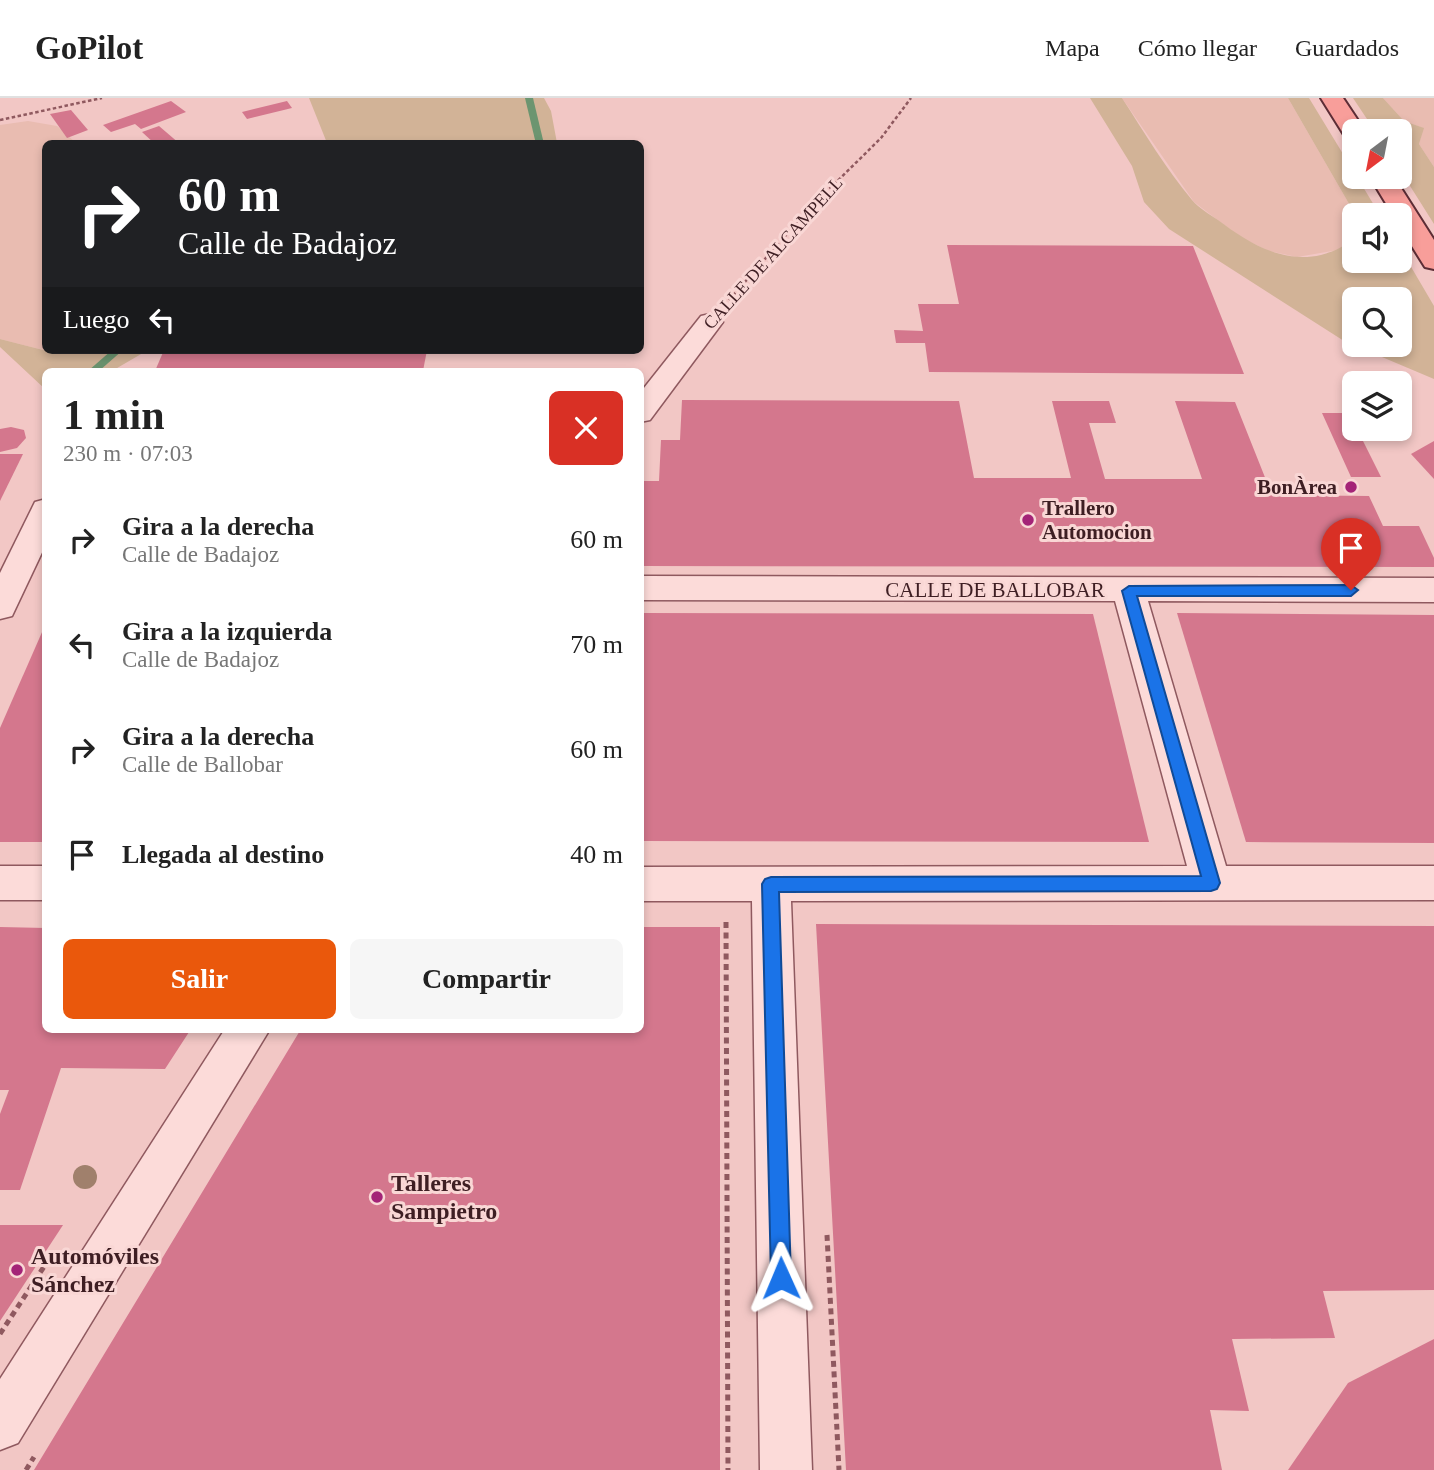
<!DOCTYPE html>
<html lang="es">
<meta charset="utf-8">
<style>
body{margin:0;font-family:"Times New Roman",serif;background:#f6f6f6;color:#222;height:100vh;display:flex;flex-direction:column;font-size:26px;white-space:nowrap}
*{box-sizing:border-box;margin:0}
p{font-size:23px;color:#767676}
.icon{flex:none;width:38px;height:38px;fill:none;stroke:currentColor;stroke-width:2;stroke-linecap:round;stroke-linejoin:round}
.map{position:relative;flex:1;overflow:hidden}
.sheet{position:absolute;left:42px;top:270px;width:602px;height:665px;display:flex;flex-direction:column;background:#fff;border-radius:10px;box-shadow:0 4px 10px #0003}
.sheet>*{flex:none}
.banner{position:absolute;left:42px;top:42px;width:602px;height:214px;border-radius:10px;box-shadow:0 4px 10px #0003;background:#202124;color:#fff;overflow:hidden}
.needle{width:46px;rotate:212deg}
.buttons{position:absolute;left:1342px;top:21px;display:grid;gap:14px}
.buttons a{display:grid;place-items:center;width:70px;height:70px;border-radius:10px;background:#fff;box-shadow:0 4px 10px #0003;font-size:35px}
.pin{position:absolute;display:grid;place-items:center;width:60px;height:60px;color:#fff;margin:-72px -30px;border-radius:50% 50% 50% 0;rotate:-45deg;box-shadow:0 0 7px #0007}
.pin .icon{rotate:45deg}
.me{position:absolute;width:77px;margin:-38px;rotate:359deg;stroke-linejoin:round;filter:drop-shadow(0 0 5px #0008)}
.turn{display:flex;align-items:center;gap:24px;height:147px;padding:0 21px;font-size:32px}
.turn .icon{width:91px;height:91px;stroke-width:2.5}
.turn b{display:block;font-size:49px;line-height:60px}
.then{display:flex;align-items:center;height:66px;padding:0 21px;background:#0003;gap:14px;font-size:26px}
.round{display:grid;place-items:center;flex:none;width:74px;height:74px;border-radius:10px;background:#f6f6f6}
.overview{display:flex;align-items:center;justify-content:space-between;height:119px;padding:0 21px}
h1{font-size:42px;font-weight:700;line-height:52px}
.primary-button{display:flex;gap:14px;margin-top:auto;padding:14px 21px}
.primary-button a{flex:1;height:80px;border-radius:10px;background:#ea580c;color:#fff;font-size:28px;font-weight:700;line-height:80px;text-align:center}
.primary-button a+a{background:#f6f6f6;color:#222}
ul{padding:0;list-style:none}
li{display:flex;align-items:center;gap:21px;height:105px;padding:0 21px}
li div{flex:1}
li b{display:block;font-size:26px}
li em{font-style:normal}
header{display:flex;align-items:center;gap:42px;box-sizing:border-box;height:98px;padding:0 35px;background:#fff;border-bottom:2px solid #e0e0e0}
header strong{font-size:33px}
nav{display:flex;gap:38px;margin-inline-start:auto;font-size:24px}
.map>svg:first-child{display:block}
</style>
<header>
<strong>GoPilot</strong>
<nav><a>Mapa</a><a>Cómo llegar</a><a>Guardados</a></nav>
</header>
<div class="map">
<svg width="1434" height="1372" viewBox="0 0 1434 1372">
<rect width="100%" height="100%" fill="#f2c7c5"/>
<!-- farmland -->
<g fill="#e9bcb1">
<polygon points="1122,0 1288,0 1352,111 1354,123 1352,141 1338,152 1297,159 1269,153 1240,139 1194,104"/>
<polygon points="1383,0 1434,0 1434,69 1419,46 1423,30 1404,23"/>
<polygon points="28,23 57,28 76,45 46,46 46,252 66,252 51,254 0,241 0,27"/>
</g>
<!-- green -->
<g fill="#d2b397" fill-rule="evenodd">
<polygon points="309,0 544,0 551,13 557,45 327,45"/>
<path d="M1090,0H1122C1144,34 1166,71 1192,102C1199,110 1209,116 1218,122C1247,144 1282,166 1321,157C1335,153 1349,148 1354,134V163H1400V150L1434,208V281L1344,243L1169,131L1144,104L1132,68ZM1400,201V247H1354V201Z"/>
<polygon points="1288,0 1309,0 1354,74 1354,79 1357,79 1380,117 1354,117 1354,123 1352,111"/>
<polygon points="1353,0 1383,0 1404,23 1424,30 1419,46 1434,69 1434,126 1400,72 1400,33 1375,33"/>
<polygon points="0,241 51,254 148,252 112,273 46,273 45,291 0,249"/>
</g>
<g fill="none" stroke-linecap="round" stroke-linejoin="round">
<!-- stream -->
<g fill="#6c9570" fill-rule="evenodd">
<polygon points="525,0 533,0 544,46 536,46"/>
<polygon points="112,252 123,252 99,273 88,273"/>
</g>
</g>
<!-- building -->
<g fill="#d4778d">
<polygon points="171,3 186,14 141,31 135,26 111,34 103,27"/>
<polygon points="287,3 292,10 247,21 242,14"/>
<polygon points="71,12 88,32 67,40 50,16"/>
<polygon points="159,28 180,46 155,46 142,34"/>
<polygon points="947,147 1193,148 1244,276 929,274 925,245 896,245 894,232 923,233 918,206 959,206"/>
<polygon points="164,252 427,252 423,273 155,273"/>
<polygon points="682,302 959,303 974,380 1071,380 1052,303 1109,303 1116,325 1089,325 1105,381 1202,381 1175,303 1235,304 1272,397 1369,398 1383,428 1419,428 1434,460 1434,469 640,468 640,383 659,383 661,342 680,342"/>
<polygon points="1322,315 1349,315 1354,331 1357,331 1381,379 1351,379"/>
<polygon points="11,329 24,332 26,340 17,350 0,354 0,331"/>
<polygon points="1434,343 1434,381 1411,356"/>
<polygon points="0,356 23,356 0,403"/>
<polygon points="640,515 1093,516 1149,744 640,743"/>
<polygon points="1177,515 1434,517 1434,745 1246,744"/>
<polygon points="46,525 46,744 0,744 0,630"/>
<polygon points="816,826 1434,828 1434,1192 1323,1193 1335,1240 1232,1241 1249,1313 1210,1312 1222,1372 846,1372"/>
<polygon points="0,829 46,830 46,931 191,931 165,971 61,970 20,1092 0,1092 0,1016 9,992 0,992"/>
<polygon points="640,829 720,829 720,1372 34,1372 301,931 640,931"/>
<polygon points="0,1127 63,1127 0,1223"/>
<polygon points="1434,1241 1434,1372 1288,1372 1348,1285"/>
</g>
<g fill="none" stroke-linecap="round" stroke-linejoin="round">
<!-- street casing -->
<g stroke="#8f595f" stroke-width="3">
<g id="street">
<polygon points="710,216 719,218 723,224 650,322 640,324 640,295 701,218"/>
<polygon points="46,401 46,446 12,518 0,521 0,475 35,404"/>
<polygon points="640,478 1434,480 1434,504 1148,503 1226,768 1434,768 1434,802 791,803 812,1372 760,1372 752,803 640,803 640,769 1187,768 1115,503 640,502"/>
<rect x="0" y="768" width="46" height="34"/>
<polygon points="225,931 270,931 18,1345 0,1352 0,1281"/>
</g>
</g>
<!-- primary casing -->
<g stroke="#5d2d36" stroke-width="4">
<g id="primary">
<polygon points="1321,0 1343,0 1365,33 1354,33 1354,42 1346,40"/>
<polygon points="1370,79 1394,79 1434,142 1434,171 1425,169 1400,129 1400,117 1393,117"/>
</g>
</g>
<!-- path-far1 -->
<g stroke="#8f595f" stroke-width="2.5" stroke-dasharray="3.5 2.5" stroke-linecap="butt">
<polyline points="0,22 102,0"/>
<polyline points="729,202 808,112 881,40 911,0"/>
</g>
<!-- path -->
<g stroke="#8f595f" stroke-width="5" stroke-dasharray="6 4.5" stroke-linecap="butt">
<polyline points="726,824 728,1372"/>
<polyline points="827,1137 839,1372"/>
<polyline points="0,1236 51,1158"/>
<polyline points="26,1372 34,1359"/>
</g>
<!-- street -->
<use href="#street" fill="#fcdbd9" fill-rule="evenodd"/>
<!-- primary -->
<use href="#primary" fill="#f89e9a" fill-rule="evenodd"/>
</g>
<!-- trees -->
<circle fill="#a0806c" cx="85" cy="1079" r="12"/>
<!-- route -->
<polygon fill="#1a73e8" stroke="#114b97" stroke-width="2" points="1351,487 1358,492 1351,498 1137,498 1220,785 1217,791 1211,793 779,794 791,1180 788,1187 781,1190 774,1187 771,1180 762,786 765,781 771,779 1201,778 1122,493 1129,488"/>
<!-- markers -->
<g fill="#a42377" stroke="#f9d7d5" stroke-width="2.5">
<circle cx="1351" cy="389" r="7"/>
<circle cx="1028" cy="422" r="7"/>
<circle cx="377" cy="1099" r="7"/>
<circle cx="17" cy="1172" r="7"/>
</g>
<g text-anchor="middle" stroke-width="6" stroke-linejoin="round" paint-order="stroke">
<!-- far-street labels -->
<g font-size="18" fill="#3e1e23" stroke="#f9d7d5">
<text transform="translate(773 155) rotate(-48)" y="6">CALLE DE ALCAMPELL</text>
</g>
<!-- poi labels -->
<g font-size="21" font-weight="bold" fill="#3e1e23" stroke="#f9d7d5" text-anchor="end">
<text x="1337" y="396">BonÀrea</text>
<text x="1042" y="417" text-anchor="start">Trallero<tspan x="1042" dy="24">Automocion</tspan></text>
</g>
<!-- street labels -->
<g font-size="21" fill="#3e1e23" stroke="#f9d7d5">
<text x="995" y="499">CALLE DE BALLOBAR</text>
</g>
<!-- near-poi labels -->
<g font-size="24" font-weight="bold" fill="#3e1e23" stroke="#f9d7d5" text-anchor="start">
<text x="391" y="1093">Talleres<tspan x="391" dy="28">Sampietro</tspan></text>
<text x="31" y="1166">Automóviles<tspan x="31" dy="28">Sánchez</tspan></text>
</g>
</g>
</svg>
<div class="buttons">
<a><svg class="needle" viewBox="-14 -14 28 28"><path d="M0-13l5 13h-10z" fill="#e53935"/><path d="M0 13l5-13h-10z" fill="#767676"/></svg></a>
<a><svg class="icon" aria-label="sound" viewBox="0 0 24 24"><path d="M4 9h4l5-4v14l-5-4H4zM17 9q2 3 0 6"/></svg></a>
<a><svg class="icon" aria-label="search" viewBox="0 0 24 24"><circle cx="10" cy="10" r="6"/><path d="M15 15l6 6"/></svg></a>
<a><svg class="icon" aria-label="layers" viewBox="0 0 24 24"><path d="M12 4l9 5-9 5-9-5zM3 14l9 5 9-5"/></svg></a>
</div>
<div class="pin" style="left:1351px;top:492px;background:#d93025"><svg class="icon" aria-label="arrive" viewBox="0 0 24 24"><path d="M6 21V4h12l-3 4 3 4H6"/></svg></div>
<svg class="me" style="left:781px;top:1180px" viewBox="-20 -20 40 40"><path d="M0-17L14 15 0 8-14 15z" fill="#1a73e8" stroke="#fff" stroke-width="4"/></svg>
<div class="banner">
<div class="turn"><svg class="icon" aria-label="right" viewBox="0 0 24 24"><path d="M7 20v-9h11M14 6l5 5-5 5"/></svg><div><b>60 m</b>Calle de Badajoz</div></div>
<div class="then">Luego<svg class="icon" aria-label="left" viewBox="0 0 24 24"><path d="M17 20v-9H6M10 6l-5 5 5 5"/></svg></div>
</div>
<section class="sheet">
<div class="overview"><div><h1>1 min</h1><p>230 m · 07:03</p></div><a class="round" style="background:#d93025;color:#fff"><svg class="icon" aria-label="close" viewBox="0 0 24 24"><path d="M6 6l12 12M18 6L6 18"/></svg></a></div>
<ul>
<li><svg class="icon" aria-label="right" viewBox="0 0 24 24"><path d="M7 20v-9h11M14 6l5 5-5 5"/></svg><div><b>Gira a la derecha</b><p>Calle de Badajoz</p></div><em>60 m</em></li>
<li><svg class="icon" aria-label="left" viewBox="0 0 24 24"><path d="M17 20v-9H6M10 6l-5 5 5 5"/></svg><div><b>Gira a la izquierda</b><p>Calle de Badajoz</p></div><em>70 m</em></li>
<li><svg class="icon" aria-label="right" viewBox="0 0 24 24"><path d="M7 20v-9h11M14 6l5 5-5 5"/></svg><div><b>Gira a la derecha</b><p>Calle de Ballobar</p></div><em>60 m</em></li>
<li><svg class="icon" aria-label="arrive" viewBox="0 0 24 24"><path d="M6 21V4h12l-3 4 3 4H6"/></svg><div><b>Llegada al destino</b></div><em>40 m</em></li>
</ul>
<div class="primary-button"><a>Salir</a><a>Compartir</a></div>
</section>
</div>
